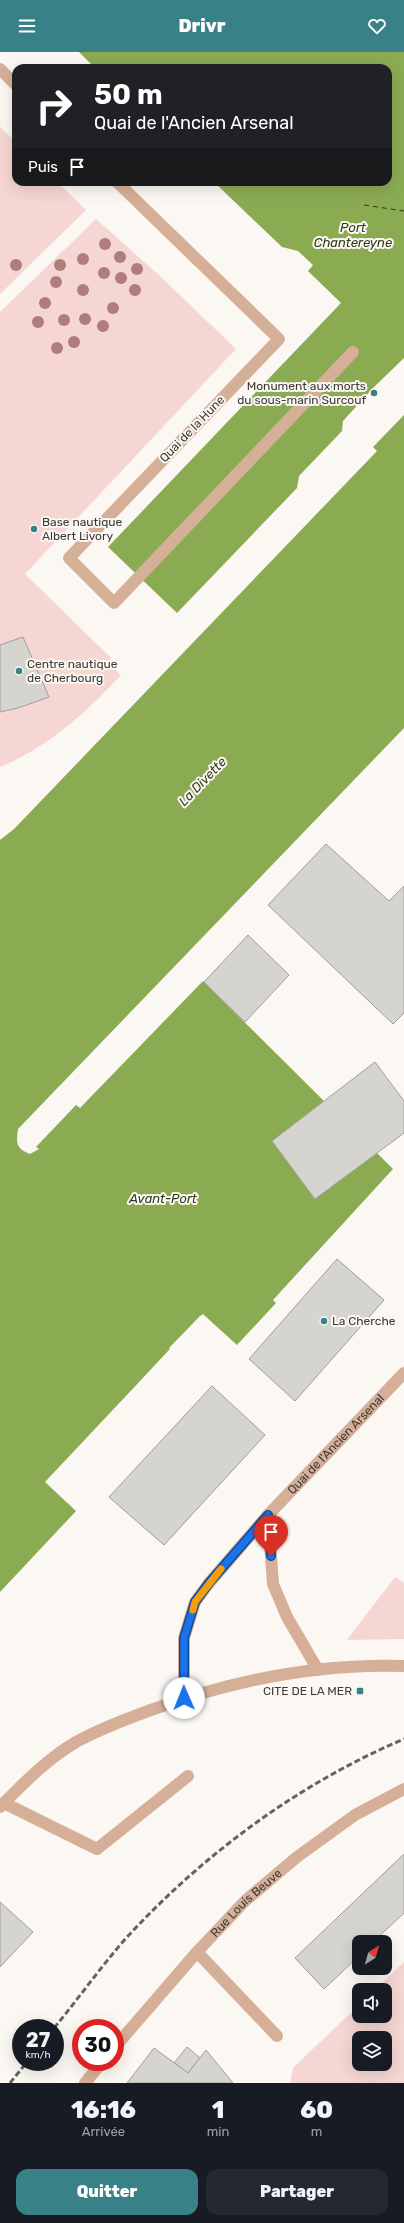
<!DOCTYPE html>
<html lang="fr">
<meta charset="utf-8">
<style>
body{margin:0;font-family:Rubik,sans-serif;background:#242831;color:#f1f3f6;height:100vh;display:flex;flex-direction:column;font-size:15px;white-space:nowrap}
*{box-sizing:border-box;margin:0}
p{font-size:13px;color:#9ea1a6}
.icon{flex:none;width:22px;height:22px;fill:none;stroke:currentColor;stroke-width:2;stroke-linecap:round;stroke-linejoin:round}
.map{position:relative;height:2031px;overflow:hidden}
.side{display:flex;flex-direction:column;background:#171b24;flex:1}
.side>*{flex:none}
.guide{position:absolute;left:12px;top:12px;width:380px;height:122px;border-radius:12px;box-shadow:0 4px 16px #0002;background:#202124;color:#fff;overflow:hidden}
.needle{width:26px;rotate:37deg}
.fabs{position:absolute;left:352px;top:1883px;display:grid;gap:8px}
.fabs a{display:grid;place-items:center;width:40px;height:40px;border-radius:8px;background:#171b24;box-shadow:0 4px 16px #0002;font-size:20px}
.speed{position:absolute;left:12px;top:1967px;display:flex;gap:8px;font-size:20px;font-weight:700;text-align:center}
.speed>*{display:grid;place-content:center;width:52px;height:52px;border-radius:50%;background:#171b24;box-shadow:0 4px 16px #0002;line-height:1}
.speed small{font-size:10px;font-weight:400}
.speed .limit{border:6px solid #d22;background:#fff;color:#111}
.pin{position:absolute;display:grid;place-items:center;width:34px;height:34px;color:#fff;margin:-41px -17px;border-radius:50% 50% 50% 0;rotate:-45deg;box-shadow:0 0 4px #0007}
.pin .icon{rotate:45deg}
.me{position:absolute;width:44px;margin:-22px;rotate:359deg;stroke-linejoin:round;filter:drop-shadow(0 0 3px #0008)}
.turn{display:flex;align-items:center;gap:14px;height:84px;padding:0 16px;font-size:18px}
.turn .icon{width:52px;height:52px;stroke-width:2.5}
.turn b{display:block;font-size:28px;line-height:34px}
.then{display:flex;align-items:center;height:38px;padding:0 16px;background:#0003;gap:8px;font-size:15px}
.eta{display:flex;justify-content:space-evenly;align-items:center;height:68px;text-align:center}
.eta b{font-size:24px;font-weight:800;line-height:28px}
.primary-button{display:flex;gap:8px;margin-top:auto;padding:8px 16px}
.primary-button a{flex:1;height:46px;border-radius:12px;background:#388186;color:#fff;font-size:16px;font-weight:800;line-height:46px;text-align:center}
.primary-button a+a{background:#242831;color:#f1f3f6}
header{display:flex;justify-content:space-between;align-items:center;height:52px;padding:0 16px;background:#388186;color:#fff;font-size:18px;font-weight:800}
.map>svg:first-child{display:block}
</style>
<header><svg class="icon" aria-label="menu" viewBox="0 0 24 24"><path d="M4 6h16M4 12h16M4 18h16"/></svg>Drivr<svg class="icon" aria-label="heart" viewBox="0 0 24 24"><path d="M12 20l-8-8c-3-5 5-10 8-4 3-6 11-1 8 4z"/></svg></header>
<div class="map">
<svg width="404" height="2031" viewBox="0 0 404 2031">
<rect width="100%" height="100%" fill="#fbf7f3"/>
<!-- green -->
<g fill="#f6d6d3" fill-rule="evenodd">
<polygon points="0,75 16,90 16,130 57,130 86,158 0,242"/>
<path d="M96,167L162,226L236,297L25,522L111,606L108,610L121,623C87,660 47,696 0,715V260Z"/>
<polygon points="395,1525 404,1531 404,1587 347,1588"/>
<path d="M404,1910V2031H290L293,2016L359,1953V1964H385V1938H375ZM359,1986H385V2012H359Z"/>
</g>
<!-- water -->
<g fill="#8bab53">
<polygon points="79,0 404,0 404,306 373,336 343,369 342,379 299,424 297,436 177,561 108,495 341,251 308,219 313,213 298,199 282,195 214,130 388,130 388,16 95,16"/>
<path d="M404,363V676L18,1077C16,1091 16,1097 30,1102L39,1097L36,1095L76,1053L80,1056L203,929L324,1049L272,1089L315,1147L377,1101L393,1117L273,1248L276,1251L237,1293L206,1265L204,1266L201,1263L169,1296L170,1297L48,1430L77,1458L0,1540V788L14,777L377,399L373,395Z"/>
</g>
<!-- pier -->
<polygon fill="#fbf7f3" points="203,1262 237,1295 206,1267 201,1266 51,1430 78,1456 77,1460 45,1430"/>
<g fill="none" stroke-linecap="round" stroke-linejoin="round">
<!-- ferry -->
<polyline stroke="#2e3b16" stroke-width="1" stroke-dasharray="5 4" stroke-linecap="butt" points="364,153 404,159"/>
</g>
<!-- building -->
<g fill="#d5d4cf" stroke="#9f9e9a">
<polygon points="23,585 49,645 18,656 0,660 0,593"/>
<polygon points="326,792 389,849 404,834 404,961 393,972 268,853"/>
<polygon points="248,883 289,923 245,970 204,930"/>
<polygon points="375,1010 404,1049 404,1081 315,1147 272,1089"/>
<polygon points="337,1207 384,1248 295,1349 249,1307"/>
<polygon points="212,1334 265,1383 164,1493 109,1445"/>
<polygon points="404,1802 404,1861 373,1890 359,1890 359,1904 324,1937 295,1906"/>
<polygon points="0,1850 33,1880 0,1915"/>
<polygon points="187,1995 200,2006 188,2021 174,2011"/>
<polygon points="154,1996 188,2021 206,1998 233,2031 127,2031"/>
</g>
<g fill="none" stroke-linecap="round" stroke-linejoin="round">
<!-- minor -->
<g stroke="#d6af99" stroke-width="12">
<polyline points="0,17 16,33"/>
<polyline points="117,130 279,287 69,506 114,551 353,300"/>
<path id="s1" d="M268,1463L404,1321"/>
<polyline points="184,1646 184,1586 195,1550 209,1531 268,1463 273,1532 287,1565 318,1618"/>
<polyline points="4,1751 97,1797 188,1724"/>
<path d="M0,1755C24,1731 47,1707 76,1690C100,1677 126,1667 151,1658C231,1629 319,1611 404,1614"/>
<polyline points="197,1900 277,1984"/>
<path id="s2" d="M115,1995L197,1900L245,1849L297,1805L355,1763L404,1737"/>
<polyline points="85,2031 102,2010"/>
</g>
<!-- rail -->
<g stroke="#656361" stroke-width="3" stroke-dasharray="6 3" stroke-linecap="butt">
<path d="M54,1976C79,1946 102,1913 128,1884C205,1801 300,1731 404,1687"/>
<polyline points="10,2031 27,2010"/>
</g>
</g>
<!-- trees -->
<g fill="#af7d7c">
<circle cx="105" cy="192" r="6"/>
<circle cx="120" cy="205" r="6"/>
<circle cx="83" cy="207" r="6"/>
<circle cx="16" cy="213" r="6"/>
<circle cx="60" cy="213" r="6"/>
<circle cx="137" cy="217" r="6"/>
<circle cx="104" cy="221" r="6"/>
<circle cx="121" cy="226" r="6"/>
<circle cx="56" cy="230" r="6"/>
<circle cx="83" cy="238" r="6"/>
<circle cx="135" cy="238" r="6"/>
<circle cx="45" cy="251" r="6"/>
<circle cx="113" cy="256" r="6"/>
<circle cx="85" cy="267" r="6"/>
<circle cx="64" cy="268" r="6"/>
<circle cx="38" cy="270" r="6"/>
<circle cx="103" cy="274" r="6"/>
<circle cx="74" cy="290" r="6"/>
<circle cx="57" cy="296" r="6"/>
</g>
<g fill="none" stroke-linecap="round" stroke-linejoin="round">
<!-- route casing -->
<g stroke="#114b97" stroke-width="10">
<polyline id="route" points="184,1646 184,1586 195,1550 209,1531 268,1463 271,1504"/>
</g>
<!-- route -->
<use href="#route" stroke="#1a73e8" stroke-width="7"/>
<!-- slow -->
<polyline stroke="#f59e0b" stroke-width="7" points="193,1558 195,1550 221,1517"/>
</g>
<!-- markers -->
<g fill="#388186" stroke="#fbf7f3" stroke-width="1.5">
<circle cx="374" cy="341" r="4"/>
<circle cx="34" cy="477" r="4"/>
<circle cx="19" cy="619" r="4"/>
<circle cx="324" cy="1269" r="4"/>
<rect x="356" y="1635" width="8" height="8" rx="2"/>
</g>
<g text-anchor="middle" stroke-width="4" stroke-linejoin="round" paint-order="stroke">
<!-- poi labels -->
<g font-size="12" fill="#3b3a38" stroke="#fbf7f3" text-anchor="start">
<text x="366" y="338" text-anchor="end">Monument aux morts<tspan x="366" dy="14">du sous-marin Surcouf</tspan></text>
<text x="42" y="474">Base nautique<tspan x="42" dy="14">Albert Livory</tspan></text>
<text x="27" y="616">Centre nautique<tspan x="27" dy="14">de Cherbourg</tspan></text>
<text x="332" y="1273">La Cherche</text>
<text x="352" y="1643" text-anchor="end">CITE DE LA MER</text>
</g>
<!-- street labels -->
<g font-size="12" fill="#3b3a38" stroke="#fbf7f3">
<text transform="translate(192 377) rotate(-46)" y="4">Quai de la Hune</text>
<text dy="4" stroke="none"><textPath href="#s1" startOffset="98">Quai de l'Ancien Arsenal</textPath></text>
<text dy="4" stroke="none"><textPath href="#s2" startOffset="195">Rue Louis Beuve</textPath></text>
</g>
<!-- water labels -->
<g font-size="13" font-style="italic" fill="#2e3b16" stroke="#fbf7f3">
<text x="353" y="180">Port<tspan x="353" dy="15">Chantereyne</tspan></text>
<text transform="translate(202 729) rotate(-46)" y="5">La Divette</text>
<text x="163" y="1151">Avant-Port</text>
</g>
</g>
</svg>
<div class="fabs">
<a><svg class="needle" viewBox="-14 -14 28 28"><path d="M0-13l5 13h-10z" fill="#e53935"/><path d="M0 13l5-13h-10z" fill="#9ea1a6"/></svg></a>
<a><svg class="icon" aria-label="sound" viewBox="0 0 24 24"><path d="M4 9h4l5-4v14l-5-4H4zM17 9q2 3 0 6"/></svg></a>
<a><svg class="icon" aria-label="layers" viewBox="0 0 24 24"><path d="M12 4l9 5-9 5-9-5zM3 14l9 5 9-5"/></svg></a>
</div>
<div class="speed"><div>27<small>km/h</small></div><div class="limit">30</div></div>
<div class="pin" style="left:271px;top:1504px;background:#d93025"><svg class="icon" aria-label="arrive" viewBox="0 0 24 24"><path d="M6 21V4h12l-3 4 3 4H6"/></svg></div>
<svg class="me" style="left:184px;top:1646px" viewBox="-20 -20 40 40"><circle r="19" fill="#fff"/><path d="M0-13L10 11 0 6-10 11z" fill="#1a73e8"/></svg>
<div class="guide">
<div class="turn"><svg class="icon" aria-label="right" viewBox="0 0 24 24"><path d="M7 20v-9h11M14 6l5 5-5 5"/></svg><div><b>50 m</b>Quai de l'Ancien Arsenal</div></div>
<div class="then">Puis<svg class="icon" aria-label="arrive" viewBox="0 0 24 24"><path d="M6 21V4h12l-3 4 3 4H6"/></svg></div>
</div>
</div>
<section class="side">
<div class="eta">
<div><b>16:16</b><p>Arrivée</p></div>
<div><b>1</b><p>min</p></div>
<div><b>60</b><p>m</p></div>
</div>
<div class="primary-button"><a>Quitter</a><a>Partager</a></div>
</section>
